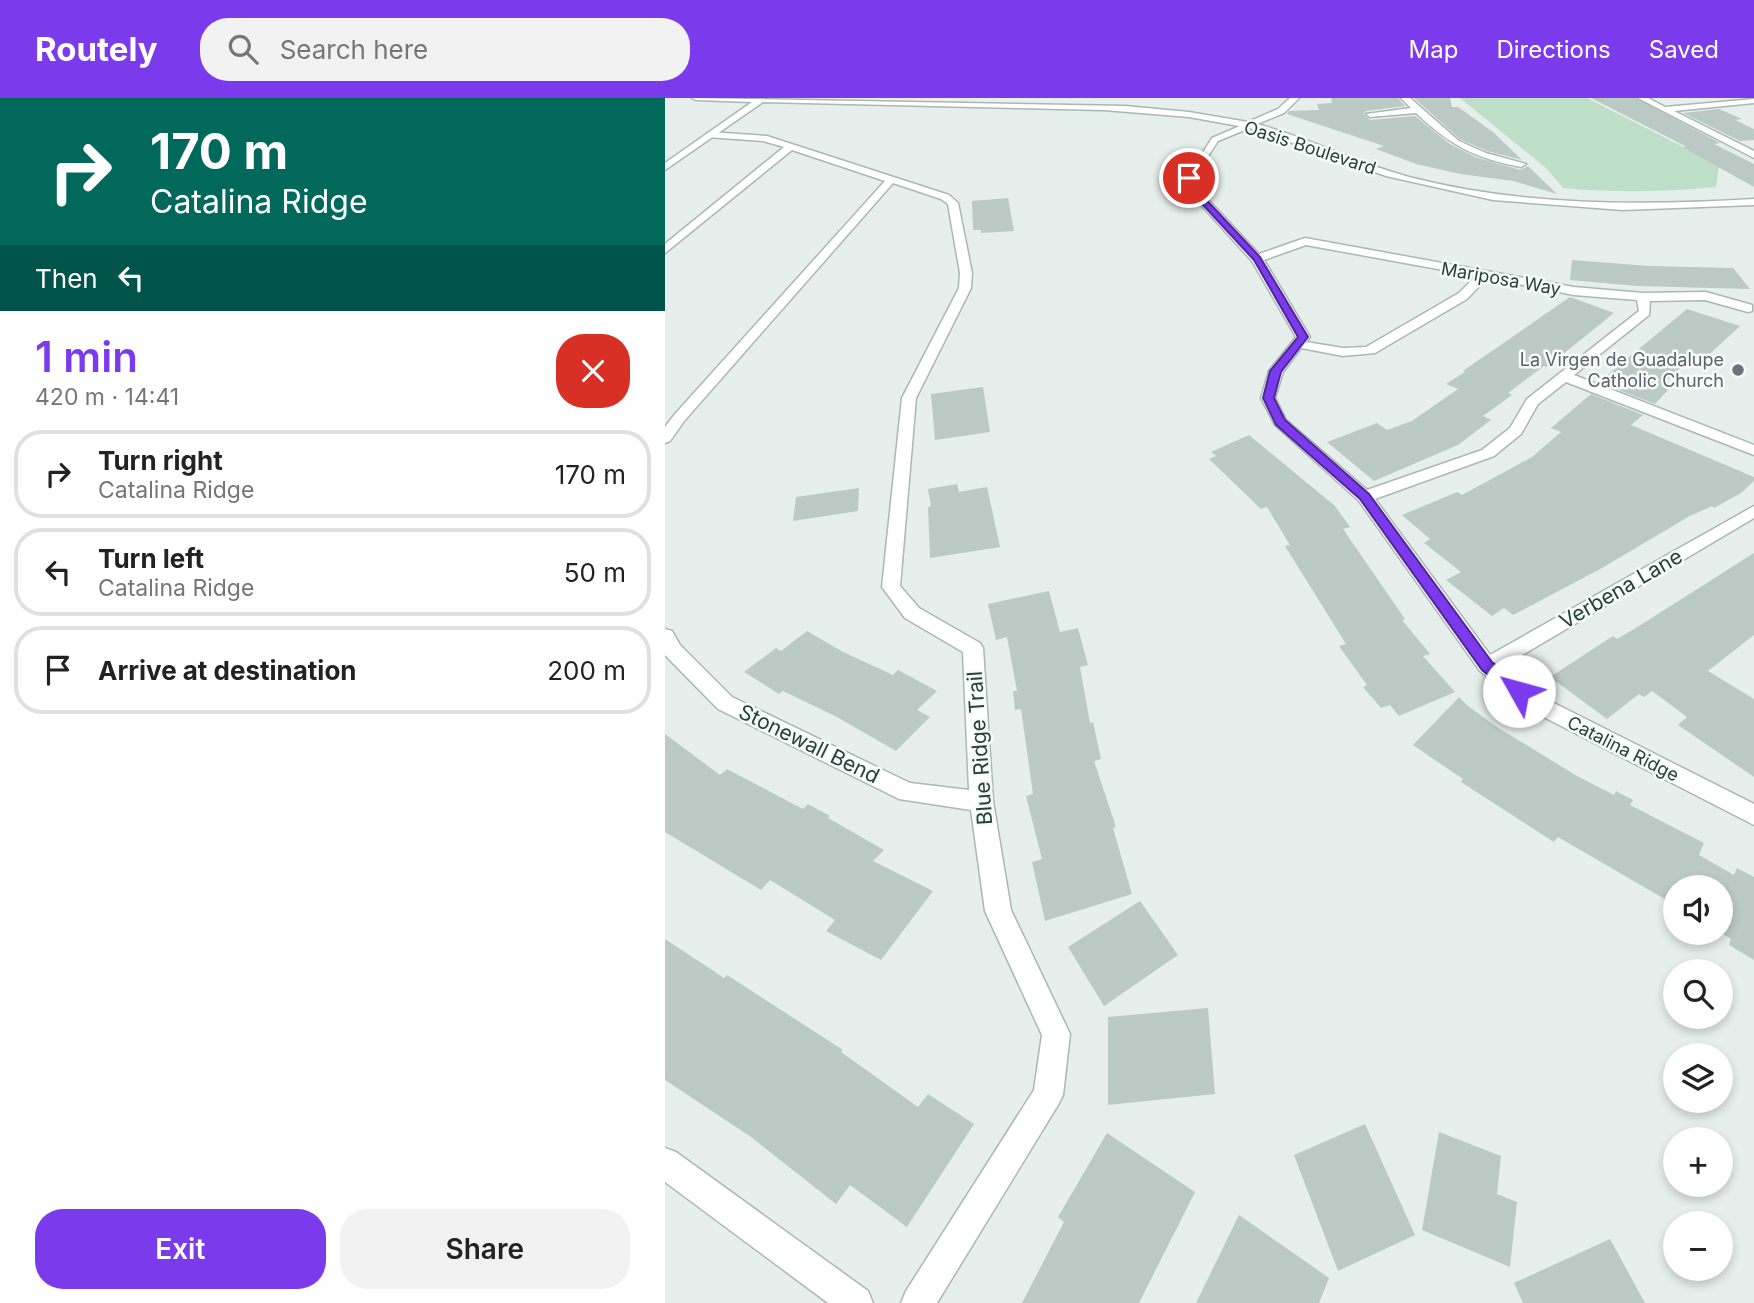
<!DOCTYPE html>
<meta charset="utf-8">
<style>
body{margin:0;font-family:Inter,sans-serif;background:#f2f2f2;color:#222;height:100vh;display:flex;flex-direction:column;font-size:26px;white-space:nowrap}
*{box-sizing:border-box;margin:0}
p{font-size:23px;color:#767676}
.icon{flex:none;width:38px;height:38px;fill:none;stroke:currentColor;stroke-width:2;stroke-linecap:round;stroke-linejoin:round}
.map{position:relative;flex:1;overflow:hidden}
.side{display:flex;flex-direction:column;background:#fff;width:665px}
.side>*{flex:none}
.hud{background:#00695c;color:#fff;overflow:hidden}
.buttons{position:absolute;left:998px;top:777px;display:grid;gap:14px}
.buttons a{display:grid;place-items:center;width:70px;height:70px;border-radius:50%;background:#fff;box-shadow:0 4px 10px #0003;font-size:35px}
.pin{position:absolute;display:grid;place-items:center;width:60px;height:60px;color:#fff;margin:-30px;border:4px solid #fff;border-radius:50%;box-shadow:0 2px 7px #0007}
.me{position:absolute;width:77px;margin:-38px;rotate:308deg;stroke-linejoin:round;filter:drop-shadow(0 0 5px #0008)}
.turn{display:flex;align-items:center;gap:24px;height:147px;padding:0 35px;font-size:32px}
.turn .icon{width:91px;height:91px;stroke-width:2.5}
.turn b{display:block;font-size:49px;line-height:60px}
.then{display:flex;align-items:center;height:66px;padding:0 35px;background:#0003;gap:14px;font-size:26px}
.round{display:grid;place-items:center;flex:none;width:74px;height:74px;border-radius:28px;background:#f2f2f2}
.headline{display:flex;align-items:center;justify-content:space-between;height:119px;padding:0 35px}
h1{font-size:42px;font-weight:600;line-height:52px;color:#7c3aed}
.button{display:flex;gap:14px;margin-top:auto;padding:14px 35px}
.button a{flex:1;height:80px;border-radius:28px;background:#7c3aed;color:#fff;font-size:28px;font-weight:600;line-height:80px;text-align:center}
.button a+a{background:#f2f2f2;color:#222}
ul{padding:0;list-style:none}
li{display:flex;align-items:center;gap:21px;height:88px;margin:0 14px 10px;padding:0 21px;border:4px solid #e0e0e0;border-radius:28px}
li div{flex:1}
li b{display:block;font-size:26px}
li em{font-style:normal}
header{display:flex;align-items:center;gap:42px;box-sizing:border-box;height:98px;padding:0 35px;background:#7c3aed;color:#fff}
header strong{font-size:33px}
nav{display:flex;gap:38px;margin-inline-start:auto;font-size:24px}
.search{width:490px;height:63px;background:#f2f2f2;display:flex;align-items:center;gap:18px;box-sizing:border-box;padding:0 24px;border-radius:28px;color:#767676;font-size:26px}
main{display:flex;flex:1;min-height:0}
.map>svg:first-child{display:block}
</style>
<header>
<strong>Routely</strong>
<div class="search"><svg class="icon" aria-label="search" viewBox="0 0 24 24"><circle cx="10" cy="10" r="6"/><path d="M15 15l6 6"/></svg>Search here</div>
<nav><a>Map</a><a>Directions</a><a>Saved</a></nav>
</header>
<main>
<section class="side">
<div class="hud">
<div class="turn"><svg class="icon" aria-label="right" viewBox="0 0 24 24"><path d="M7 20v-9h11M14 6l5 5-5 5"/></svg><div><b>170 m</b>Catalina Ridge</div></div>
<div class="then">Then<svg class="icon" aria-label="left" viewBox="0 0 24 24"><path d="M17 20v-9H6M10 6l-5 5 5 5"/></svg></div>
</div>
<div class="headline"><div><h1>1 min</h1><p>420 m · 14:41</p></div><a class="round" style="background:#d93025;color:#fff"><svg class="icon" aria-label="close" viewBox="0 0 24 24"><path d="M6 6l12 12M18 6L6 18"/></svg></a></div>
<ul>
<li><svg class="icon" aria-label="right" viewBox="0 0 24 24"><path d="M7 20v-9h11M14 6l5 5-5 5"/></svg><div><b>Turn right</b><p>Catalina Ridge</p></div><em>170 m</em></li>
<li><svg class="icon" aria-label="left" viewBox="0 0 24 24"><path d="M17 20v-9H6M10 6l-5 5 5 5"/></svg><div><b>Turn left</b><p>Catalina Ridge</p></div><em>50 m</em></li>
<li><svg class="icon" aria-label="arrive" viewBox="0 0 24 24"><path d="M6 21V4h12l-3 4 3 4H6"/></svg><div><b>Arrive at destination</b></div><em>200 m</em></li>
</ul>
<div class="button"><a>Exit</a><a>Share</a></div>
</section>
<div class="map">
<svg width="1089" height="1205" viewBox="0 0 1089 1205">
<rect width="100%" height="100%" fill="#e6efeb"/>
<!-- green -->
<path fill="#bfe0c8" d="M795,0H922L1054,67L1051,89C999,94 950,95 898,90L881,70Z"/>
<!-- building -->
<g fill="#bbcac4">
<polygon points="666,0 733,0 740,8 701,13 698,16 705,22 750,18 785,46 810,59 855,72 863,68 892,96 848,83 795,76 751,66 711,51 719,48 622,16 624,13 654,12 652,6 667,5"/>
<polygon points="749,0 785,0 787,9 793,9 828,34 857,62 822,53 795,41"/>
<polygon points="926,0 971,0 1055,45 1049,46 1089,66 1089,89 1019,50 1020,48"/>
<polygon points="1054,11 1077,21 1070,22 1089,31 1089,42 1075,43 1018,15"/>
<polygon points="343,100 349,133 316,135 316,132 308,132 307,103"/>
<polygon points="907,162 984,168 1068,170 1085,191 972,188 905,182"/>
<polygon points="905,199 949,215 882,269 879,268 843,295 847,297 818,318 826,322 793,347 709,383 662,344 712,325 722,332 747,323 793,291 781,286 800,274 798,273"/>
<polygon points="1022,211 1075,228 1038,262 1028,258 996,288 1004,291 990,306 938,286 943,282 939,280"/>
<polygon points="318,289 325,334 270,342 266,296"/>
<polygon points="926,296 978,317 966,327 1089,379 1089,383 1076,395 1049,410 1047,408 1023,419 937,470 848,517 839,510 827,518 781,482 796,474 759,445 765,441 737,417 792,394 797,397 867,359 896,334 886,330"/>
<polygon points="584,337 670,408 685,429 678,431 740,521 737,522 765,556 758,558 790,594 734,618 725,607 716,610 698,589 702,587 674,548 681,546 620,448 625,447 602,409 596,411 544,361 551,358 546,354"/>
<polygon points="292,386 294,394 322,389 335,449 265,460 263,409 266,408 263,391"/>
<polygon points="194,390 193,413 128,423 131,399"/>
<polygon points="1089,455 1089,537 1043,573 1089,601 1089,679 1013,627 1022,619 987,593 979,599 974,596 942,621 885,579 948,538 952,541 974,528"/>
<polygon points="384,493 395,534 413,530 423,567 415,569 425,625 428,624 436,661 429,663 451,729 448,730 467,796 380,823 367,764 377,761 361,698 368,696 356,611 350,612 348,593 352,593 342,539 331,542 323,506"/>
<polygon points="142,533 178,554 228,577 233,572 272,593 252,612 265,619 231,653 172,619 118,593 114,596 79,574 111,550 116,553"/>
<polygon points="794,599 803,608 832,629 912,678 949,697 951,693 968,702 965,707 1039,745 1034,757 1069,777 1072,770 1089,779 1089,862 1064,847 1066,841 1055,834 1055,789 1010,789 1010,807 893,739 889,744 796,684 798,681 748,647"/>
<polygon points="0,636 55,677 62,671 138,711 143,706 165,718 163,720 219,752 208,763 268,793 216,862 161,833 170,822 105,782 96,792 0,734"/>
<polygon points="475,803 513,857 439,908 403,849"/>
<polygon points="0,841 59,880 62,877 178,952 176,954 253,1009 263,996 309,1026 242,1129 185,1087 171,1106 86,1039 0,982"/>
<polygon points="543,910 550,996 443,1007 443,919"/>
<polygon points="700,1026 750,1137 673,1173 629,1057"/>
<polygon points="774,1034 836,1058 832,1096 852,1104 845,1169 757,1132"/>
<polygon points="442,1035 530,1094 474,1205 357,1205 399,1124 393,1119"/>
<polygon points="574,1117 664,1180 654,1205 531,1205"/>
<polygon points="945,1141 980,1205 858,1205 849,1185"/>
</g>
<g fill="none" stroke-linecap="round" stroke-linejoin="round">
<!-- minor casing -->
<g stroke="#a8b8b2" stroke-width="3">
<g id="minor">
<path d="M736,0H745L794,43L821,55L861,66L856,69C809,60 785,47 751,15L705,19L701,16L746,10Z"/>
<polygon points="973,0 983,0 1000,9 1089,1 1089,5 1009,13 1089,53 1089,60"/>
<path d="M584,24L587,29L553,43L530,78L535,93L594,156L640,140L909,189L978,195L1041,194L1087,207V213L1083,214L1040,202L985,203L984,217L909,277L1089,347V357L901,284L873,306L856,336L829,358L710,401L825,557L1089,408V420L837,569L877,599L1089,706V727L863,611L815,573L694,403L610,327L596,300L604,273L631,239L587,163L526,96L521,82V74L537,56L547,40ZM641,147L811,178L794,195L701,249L678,250L641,244L645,239L599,162ZM822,180L909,197L972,202L974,213L862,301L845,330L817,352L702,392L621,322L610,300L618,274L636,250L678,258L710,255L802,201Z"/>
<polygon points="45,34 102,38 284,97 293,105 307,175 306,190 251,300 235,488 254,510 315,545 318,550 328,703 346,812 405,936 398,997 393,1007 272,1205 236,1205 241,1193 369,992 377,937 320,813 306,712 234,701 53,611 0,557 0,531 7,533 15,547 67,599 245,685 304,692 298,554 240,520 217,489 237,300 294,190 295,175 283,106 276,101 228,85 20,322 5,343 0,345 0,329 10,316 220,83 127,52 0,155 0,146 119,49 98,43 42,39 42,35"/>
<polygon points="0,1050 11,1054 203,1193 208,1205 163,1205 0,1084"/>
</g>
</g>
<!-- tertiary casing -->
<g stroke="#a8b8b2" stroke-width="3">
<path id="tertiary" d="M27,0L460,8L524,14L583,24L613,11L625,0H634L619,15L592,26C644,40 692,65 744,79C857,108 973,108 1089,101V107L958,112L828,102L721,78L585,30L524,19L439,12L98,4L0,72V65L87,4L31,2Z"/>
</g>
<!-- minor -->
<use href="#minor" fill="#fff" fill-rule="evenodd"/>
<!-- tertiary -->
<use href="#tertiary" fill="#fff" fill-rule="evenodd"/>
</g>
<!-- route -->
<polygon fill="#7c3aed" stroke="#51269a" stroke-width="2" points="524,78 533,93 595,159 643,239 616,274 609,300 620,322 704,396 827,564 859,589 862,593 859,597 848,597 817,572 695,401 611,327 598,300 605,273 633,239 589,162 526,94 521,80"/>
<!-- markers -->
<circle fill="#6b7280" stroke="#f7fbf9" stroke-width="2.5" cx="1073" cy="272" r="7"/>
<g text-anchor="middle" stroke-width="5" stroke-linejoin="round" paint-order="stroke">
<!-- far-street labels -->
<g font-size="18" fill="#24423a" stroke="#f7fbf9">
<text transform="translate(645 50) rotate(18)" y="6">Oasis Boulevard</text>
<text transform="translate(836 181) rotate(10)" y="6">Mariposa Way</text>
<text transform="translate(958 651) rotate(27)" y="6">Catalina Ridge</text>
</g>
<!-- far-worship labels -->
<g font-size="18" fill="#5b616d" stroke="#f7fbf9" text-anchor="end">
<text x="1059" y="268">La Virgen de Guadalupe<tspan x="1059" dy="21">Catholic Church</tspan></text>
</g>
<!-- street labels -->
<g font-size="21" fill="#24423a" stroke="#f7fbf9">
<text transform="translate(956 491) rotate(-30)" y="7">Verbena Lane</text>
<text transform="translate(144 646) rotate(26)" y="7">Stonewall Bend</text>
<text transform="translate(315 650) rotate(-94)" y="7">Blue Ridge Trail</text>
</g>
</g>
</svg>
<div class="buttons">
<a><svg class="icon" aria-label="sound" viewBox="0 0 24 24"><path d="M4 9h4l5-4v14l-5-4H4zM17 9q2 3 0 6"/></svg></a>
<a><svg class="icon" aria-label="search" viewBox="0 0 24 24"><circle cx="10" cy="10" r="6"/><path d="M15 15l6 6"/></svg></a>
<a><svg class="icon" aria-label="layers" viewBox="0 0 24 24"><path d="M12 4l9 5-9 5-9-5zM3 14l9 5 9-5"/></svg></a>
<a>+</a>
<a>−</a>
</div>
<div class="pin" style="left:524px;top:80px;background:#d93025"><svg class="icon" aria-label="arrive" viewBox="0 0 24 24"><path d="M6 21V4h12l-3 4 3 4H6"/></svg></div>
<svg class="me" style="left:854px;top:593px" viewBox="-20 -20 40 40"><circle r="19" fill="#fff"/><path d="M0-13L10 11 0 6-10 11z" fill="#7c3aed"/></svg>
</div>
</main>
